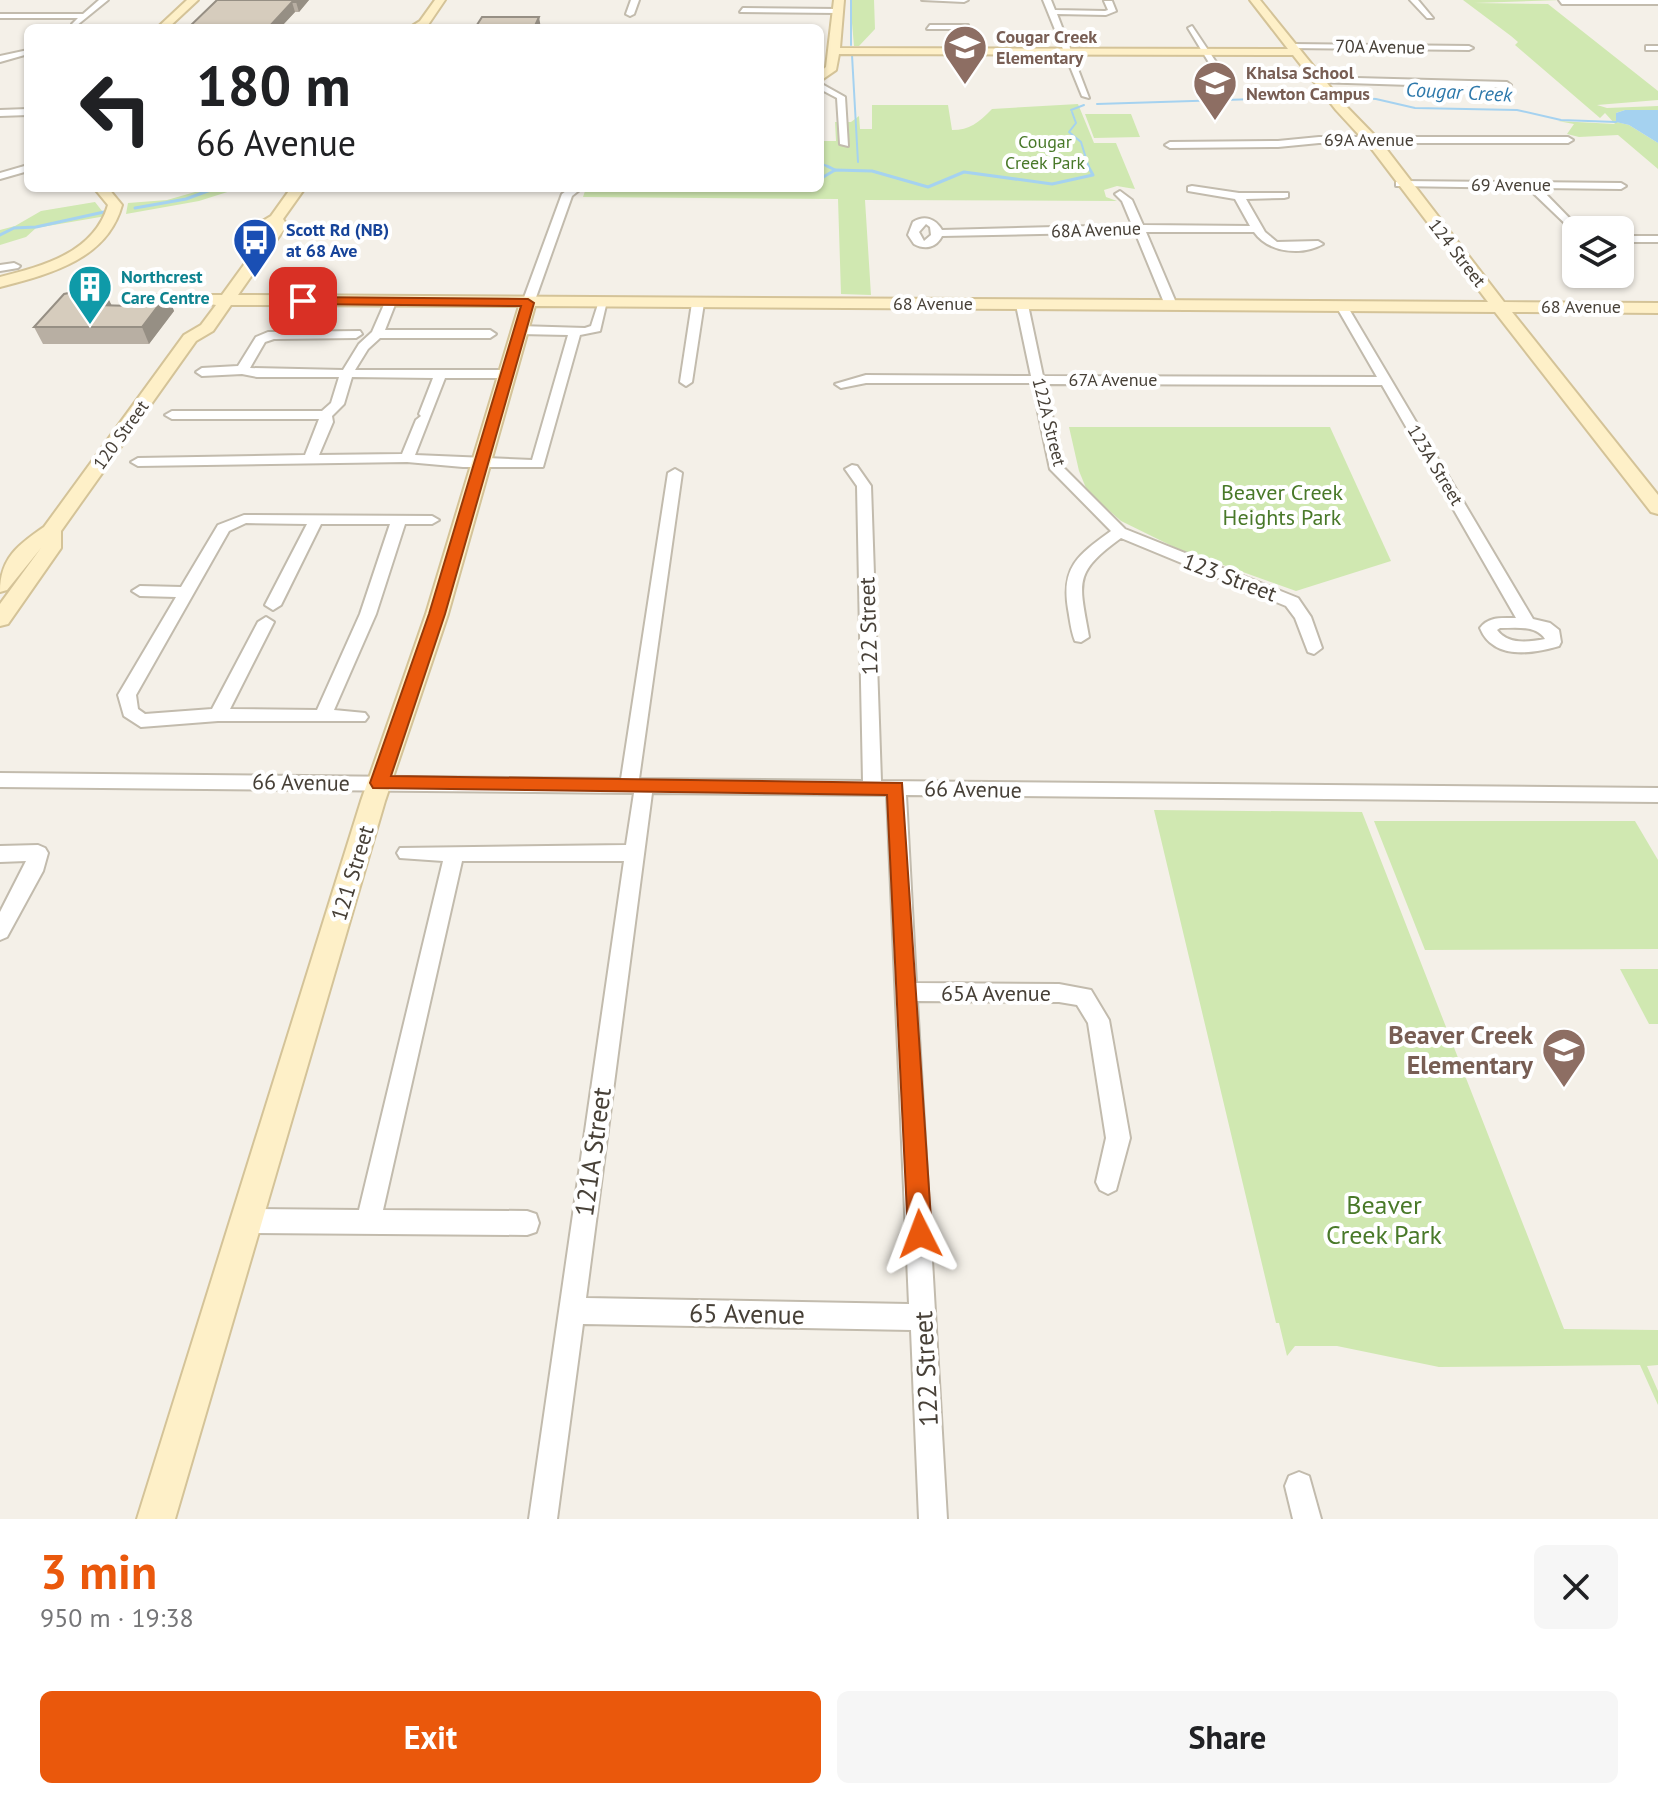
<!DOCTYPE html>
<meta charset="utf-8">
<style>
body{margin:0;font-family:"PT Sans",sans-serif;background:#f6f6f6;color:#202124;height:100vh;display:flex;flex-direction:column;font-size:30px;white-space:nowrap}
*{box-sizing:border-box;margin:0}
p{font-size:26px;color:#757577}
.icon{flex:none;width:44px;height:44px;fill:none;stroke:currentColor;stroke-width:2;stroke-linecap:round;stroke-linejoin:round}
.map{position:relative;height:1519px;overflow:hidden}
.panel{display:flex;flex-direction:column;background:#fff;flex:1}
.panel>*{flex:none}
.guide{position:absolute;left:24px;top:24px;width:800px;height:168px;border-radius:12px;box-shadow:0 2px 6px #0004;background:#fff;color:#202124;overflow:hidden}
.tools{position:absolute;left:1562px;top:216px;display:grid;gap:16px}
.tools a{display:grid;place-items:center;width:72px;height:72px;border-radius:12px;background:#fff;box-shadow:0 2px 6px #0004;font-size:40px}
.pin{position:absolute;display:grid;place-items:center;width:68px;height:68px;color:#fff;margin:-34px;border-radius:16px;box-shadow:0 4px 12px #0006}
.me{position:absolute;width:88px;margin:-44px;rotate:357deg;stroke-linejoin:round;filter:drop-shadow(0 0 6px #0008)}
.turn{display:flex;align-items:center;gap:28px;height:168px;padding:0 40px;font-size:36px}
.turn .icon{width:104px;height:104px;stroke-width:2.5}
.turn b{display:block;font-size:56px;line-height:68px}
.round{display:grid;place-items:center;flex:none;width:84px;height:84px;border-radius:12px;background:#f6f6f6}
.head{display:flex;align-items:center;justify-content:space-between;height:136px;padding:0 40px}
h1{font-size:48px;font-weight:600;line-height:60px;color:#ea580c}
.cta{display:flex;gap:16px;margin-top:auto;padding:16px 40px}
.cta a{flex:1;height:92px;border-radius:12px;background:#ea580c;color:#fff;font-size:32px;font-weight:600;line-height:92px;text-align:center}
.cta a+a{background:#f6f6f6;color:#202124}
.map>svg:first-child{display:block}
</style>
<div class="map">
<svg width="1658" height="1519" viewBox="0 0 1658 1519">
<rect width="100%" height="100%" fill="#f4f0e8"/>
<!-- green -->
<g fill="#d0e8b1">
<polygon points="850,0 874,0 875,29 859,46 854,46"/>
<polygon points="1463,0 1562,0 1474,3 1548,4 1658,91 1658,100 1597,105 1607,108 1658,106 1658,110 1625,110 1616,113 1617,122 1629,125 1658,143 1658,169 1618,135 1579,137 1567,134 1574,124 1558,121 1615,124 1605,113 1600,118 1515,45 1518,42 1511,36"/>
<path d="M1078,104L1094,143H1116L1135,189L1117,186L1104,190L1106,197L1117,201L865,200L871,295L841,294L838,199L583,197L586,188H820V141H836L835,122H851L859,116L860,129H872V105H948L952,130C970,130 978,123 992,109Z"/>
<polygon points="1085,114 1131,114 1140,137 1094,138"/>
<polygon points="209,188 240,188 199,201 126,214 128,203 167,200"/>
<polygon points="95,202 106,216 36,228 26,237 0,245 0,230 15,226 41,211"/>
<polygon points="1069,427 1330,427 1391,561 1296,591 1176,548 1121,521 1096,499 1086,488 1079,471"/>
<polygon points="1154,810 1362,812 1564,1329 1658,1330 1658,1365 1647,1366 1658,1391 1658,1405 1640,1365 1439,1367 1337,1346 1295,1346 1287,1356 1279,1323 1276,1323"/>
<polygon points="1374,821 1635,821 1658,860 1658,949 1425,950"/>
<polygon points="1620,969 1658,969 1658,1024 1649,1024"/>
</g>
<!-- water -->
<polygon fill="#a5d2f0" points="1625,110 1658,110 1658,143 1629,125 1616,122 1616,113"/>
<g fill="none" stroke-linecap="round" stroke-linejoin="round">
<!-- stream-far1 -->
<g stroke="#a5d2f0" stroke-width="2">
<polyline points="851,0 851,45"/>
<polyline points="852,55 858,162"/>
<polyline points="1347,97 1376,99 1415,108 1517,110 1561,120 1616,122"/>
<polyline points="1097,104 1315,97"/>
<polyline points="1071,110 1084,105"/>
<polyline points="1072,112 1076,123 1069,132 1081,142 1089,168"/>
<polyline points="820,163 831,168"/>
</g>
<!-- stream -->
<g stroke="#a5d2f0" stroke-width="3">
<polyline points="827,166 835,170"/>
<polyline points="820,179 835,170 872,171 928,187 964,172 1052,184 1093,175 1088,166"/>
<polyline points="135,208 186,199 216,188"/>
<polyline points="0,235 14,228 36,227 104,212"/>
</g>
<!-- street casing -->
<g stroke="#c2bbad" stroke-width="4">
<g id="street">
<polygon points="99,0 108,0 76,26 72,24 78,18 0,18 0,14 83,14"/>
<polygon points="631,0 639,0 634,14 630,16 626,14"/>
<polygon points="922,0 968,0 964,2"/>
<polygon points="1043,0 1051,0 1055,10 1105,11 1108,10 1104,1 1112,1 1116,11 1106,15 1057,14 1089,98 1082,96"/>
<polygon points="1410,0 1418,0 1433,18 1427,18"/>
<polygon points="1559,0 1658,0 1658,4 1562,4"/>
<polygon points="743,8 837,9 841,11 837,13 740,12"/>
<polygon points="930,25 968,25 975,51 971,53 967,51 962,29 927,29"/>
<polygon points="1192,26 1222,71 1218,78 1198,76 1214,71 1188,28"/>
<polygon points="1292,44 1469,46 1473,48 1469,50 1289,48"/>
<rect x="1646" y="46" width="12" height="4"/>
<polygon points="28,50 28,54 0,62 0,56"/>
<polygon points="1318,77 1507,82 1511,85 1507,88 1315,82"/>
<polygon points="820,83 845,97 848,146 840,144 837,98 820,89"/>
<polygon points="28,109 28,115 0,116 0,110"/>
<polygon points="1319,137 1568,137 1573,140 1568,143 1319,143 1278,147 1170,148 1165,145 1170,142 1278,141"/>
<polygon points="28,165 28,171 0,179 0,173"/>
<polygon points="1400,181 1621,183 1626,186 1621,189 1540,188 1580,229 1576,230 1576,234 1528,188 1396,186 1396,182"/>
<path d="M1192,186L1239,193H1288V197L1284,198L1246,199L1265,232L1277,242L1318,241L1323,244C1302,256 1269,253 1254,232H1146L1177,305L1171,309L1165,305L1135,232L942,236C936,248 925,250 914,244L908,235L913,222C924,215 935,218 942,230L1132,225L1122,201L1115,194L1120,191L1132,200L1143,225L1250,226L1235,199L1188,191V187ZM926,224L930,227L931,235L924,241L919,232Z"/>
<polygon points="570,188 582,188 572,196 534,303 524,305 522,303 562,194"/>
<rect x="1620" y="236" width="38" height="6"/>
<polygon points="14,263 20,266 18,268 0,271 0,265"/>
<polygon points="698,299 704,303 692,382 686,386 680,382 692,303"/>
<path d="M386,300L396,302L385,330H490L496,334L490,338H380L368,349L355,370H505L511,374L505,378H445L415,455L532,460L568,335L519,334L513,330L519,326L585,328L591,326L599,301H607L600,331L580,335L543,467H463L407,462L138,466L131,462L138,458L305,455L319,419H172L165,415L172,411H322L331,403L339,377H257L242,374L202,376L196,372L202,368L238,366L256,337L268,332L360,331L362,334L356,338L274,339L265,342L250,368L343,370L359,344L372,332ZM352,377L433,378L419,414L421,416L416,420L402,454L319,455L333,422L332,416L344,404Z"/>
<path d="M1022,301L1028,305L1043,376L1377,377L1336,306L1346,304L1533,619L1550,623L1559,630L1561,642L1559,646C1532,654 1493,660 1480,628C1489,616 1502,618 1516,618L1382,385L1045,384L1064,468L1125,529L1298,598L1311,617L1322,648L1314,654L1308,652L1295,618L1286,606L1121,538C1073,573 1079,581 1089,637L1081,642L1075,641C1071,631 1070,620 1068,609C1061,567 1078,555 1111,531L1050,469L1032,383H866L841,388L835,384L866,375L1031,376L1016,305ZM1500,628C1516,628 1536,625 1545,639C1528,642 1508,645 1497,630Z"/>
<path d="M852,465L857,466L871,486L881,781L1658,788V802L906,795L916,983L1059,984L1091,990L1109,1020L1130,1138L1116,1190L1108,1194L1100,1190L1096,1182L1106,1138L1088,1023L1077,1005L1059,1002L917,1001L947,1519H919L911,1330L583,1324L557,1519H529L624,861H462L383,1210L527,1211L536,1214L539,1223L536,1232L527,1235L248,1233L239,1230L236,1221L239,1212L248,1209L359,1210L443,861L400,858L397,853L400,848L626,845L634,793L0,787V773L621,779L668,473L675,469L682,473L639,779L863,781L857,486L845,469ZM652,793L887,795L909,1304L586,1298Z"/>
<path d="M244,515L432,516L439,520L432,524H405L376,614L334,710L365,713L368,717L365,721H218L141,727L124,716L118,695L176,597L140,596L132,591L140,586L181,587L218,525ZM246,523L307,524L265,605L273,610L281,605L321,524H390L360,614L317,710L230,709L274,622L266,617L258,622L212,709L145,714L138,709L136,695L229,531Z"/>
<polygon points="38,845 45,848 48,853 43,871 7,937 0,940 0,912 26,861 0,862 0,846"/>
<polygon points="1299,1472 1309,1476 1321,1519 1293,1519 1285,1486 1289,1476"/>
</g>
</g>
<!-- secondary casing -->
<g stroke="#d4c398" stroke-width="4">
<g id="secondary">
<polygon points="187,0 198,0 168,28 157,28"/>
<polygon points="435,0 445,0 428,25 409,28 420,21"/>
<path d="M834,0H844L840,48L1288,49L1250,0H1260L1344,104L1381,142L1504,302L1658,303V313L1512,312L1658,495V514L1651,512L1495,312L535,306L448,614L385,801L175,1519H137L361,801L426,614L519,306L231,305L213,331L196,341L61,531V548L8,624L0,626V604L41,548L7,590L0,592C0,558 18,545 44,527L184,335L201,325L216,305L203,303L201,300L209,295H222L272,226L263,229L256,225L271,216L291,188H305L283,219L287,225L238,295L1488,302L1371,148L1336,110L1293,55L839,54L836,70L820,81V72L826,67Z"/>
<path d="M94,188H108L122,205C107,260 49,274 0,287V277C43,266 94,253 108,205Z"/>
</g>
</g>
<!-- street -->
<use href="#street" fill="#fff" fill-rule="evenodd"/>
<!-- secondary -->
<use href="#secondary" fill="#fef0c8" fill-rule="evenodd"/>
</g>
<!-- wall -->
<g fill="#b8afa3">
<polygon points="217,0 315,0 309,0 299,12 295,12 280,28 188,28"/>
<polygon points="106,294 111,305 133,306 167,294 174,311 149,344 43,344 34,327"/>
</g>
<!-- shaded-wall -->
<g fill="#968f84">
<polygon points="298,0 309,0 299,12 296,2"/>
<polygon points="292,2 295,12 280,28 268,28"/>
<polygon points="539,17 541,28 534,28"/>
<polygon points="106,294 114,310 96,305"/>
<polygon points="167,294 174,311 149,344 142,327"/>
</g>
<!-- building -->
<g fill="#d6ccbd" stroke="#968f84" stroke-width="2">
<polygon points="217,0 298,0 296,2 292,2 268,28 188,28"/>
<polygon points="482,17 539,17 534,28 475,28"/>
<polygon points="73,292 106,294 96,305 133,306 142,294 167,294 142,327 34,327 64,294"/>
</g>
<!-- route -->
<polygon fill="#ea580c" stroke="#983908" stroke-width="2" points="303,297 528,299 534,303 445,614 391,776 902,783 932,1234 929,1243 920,1247 911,1243 908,1234 887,795 373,788 370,783 429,614 521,306 299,304 299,298"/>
<!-- icons -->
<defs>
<g id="school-pin" transform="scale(2.3)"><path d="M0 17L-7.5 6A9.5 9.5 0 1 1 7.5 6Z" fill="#8d6e63" stroke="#fff"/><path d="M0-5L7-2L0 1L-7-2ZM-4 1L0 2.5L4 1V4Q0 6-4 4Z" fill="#fff"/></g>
<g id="bus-pin" transform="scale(2.3)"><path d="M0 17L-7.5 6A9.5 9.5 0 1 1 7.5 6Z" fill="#1a4fb4" stroke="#fff"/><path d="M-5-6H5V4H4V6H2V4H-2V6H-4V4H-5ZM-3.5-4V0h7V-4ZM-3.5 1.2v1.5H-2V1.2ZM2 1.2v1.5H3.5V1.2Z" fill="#fff"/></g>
<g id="building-pin" transform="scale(2.3)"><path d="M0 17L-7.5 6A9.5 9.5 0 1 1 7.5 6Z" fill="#0f9aa8" stroke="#fff"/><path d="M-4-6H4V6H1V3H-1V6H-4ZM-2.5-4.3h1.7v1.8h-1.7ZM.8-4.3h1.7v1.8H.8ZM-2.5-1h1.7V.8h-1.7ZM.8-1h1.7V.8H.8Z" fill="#fff"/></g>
</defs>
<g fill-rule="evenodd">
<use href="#school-pin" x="965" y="47"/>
<use href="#school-pin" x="1215" y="83"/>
<use href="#bus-pin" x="255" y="240"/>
<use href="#building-pin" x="90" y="287"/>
<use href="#school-pin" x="1564" y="1050"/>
</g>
<g text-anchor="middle" stroke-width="8" stroke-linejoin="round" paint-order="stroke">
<!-- far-education labels -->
<g font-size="18" font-weight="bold" fill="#785e54" stroke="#fff" text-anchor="start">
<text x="996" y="43">Cougar Creek<tspan x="996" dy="21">Elementary</tspan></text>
<text x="1246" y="79">Khalsa School<tspan x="1246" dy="21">Newton Campus</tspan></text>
</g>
<!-- far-street labels -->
<g font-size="18" fill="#474037" stroke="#fff">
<text transform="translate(1380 47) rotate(1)" y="6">70A Avenue</text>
<text x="1369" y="146">69A Avenue</text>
<text x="1511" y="191">69 Avenue</text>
<text transform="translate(1096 230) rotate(-2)" y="6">68A Avenue</text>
<text transform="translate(1457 253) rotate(52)" y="6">124 Street</text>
<text x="933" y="310">68 Avenue</text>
<text x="1581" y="313">68 Avenue</text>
<text x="1113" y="386">67A Avenue</text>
<text transform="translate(1049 422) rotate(76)" y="6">122A Street</text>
<text transform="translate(121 435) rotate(-54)" y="6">120 Street</text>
<text transform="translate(1435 465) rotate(59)" y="6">123A Street</text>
</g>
<!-- far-park labels -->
<g font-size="18" fill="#497929" stroke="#fff">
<text x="1045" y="148">Cougar<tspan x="1045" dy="21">Creek Park</tspan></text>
</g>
<!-- far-transit labels -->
<g font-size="18" font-weight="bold" fill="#164399" stroke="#fff" text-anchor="start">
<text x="286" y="236">Scott Rd (NB)<tspan x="286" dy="21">at 68 Ave</tspan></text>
</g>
<!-- far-culture labels -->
<g font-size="18" font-weight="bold" fill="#0d838f" stroke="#fff" text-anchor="start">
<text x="121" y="283">Northcrest<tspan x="121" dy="21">Care Centre</tspan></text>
</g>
<!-- far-water labels -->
<g font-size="20" font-style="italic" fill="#2e79ab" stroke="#fff">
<text transform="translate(1459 92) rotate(3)" y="7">Cougar Creek</text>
</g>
<!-- park labels -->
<g font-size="22" fill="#497929" stroke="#fff">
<text x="1282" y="500">Beaver Creek<tspan x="1282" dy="25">Heights Park</tspan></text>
</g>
<!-- street labels -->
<g font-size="22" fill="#474037" stroke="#fff">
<text transform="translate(1230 577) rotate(21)" y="8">123 Street</text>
<text transform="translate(868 626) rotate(-92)" y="8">122 Street</text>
<text transform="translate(301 782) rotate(1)" y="8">66 Avenue</text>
<text transform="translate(973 789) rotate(1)" y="8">66 Avenue</text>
<text transform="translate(352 873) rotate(-73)" y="8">121 Street</text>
<text x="996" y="1001">65A Avenue</text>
</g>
<!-- near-education labels -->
<g font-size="26" font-weight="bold" fill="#785e54" stroke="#fff" text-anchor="end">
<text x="1533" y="1044">Beaver Creek<tspan x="1533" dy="30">Elementary</tspan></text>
</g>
<!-- near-street labels -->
<g font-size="26" fill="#474037" stroke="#fff">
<text transform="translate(593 1152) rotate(-82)" y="9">121A Street</text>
<text transform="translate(747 1314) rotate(1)" y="9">65 Avenue</text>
<text transform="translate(926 1369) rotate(-93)" y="9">122 Street</text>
</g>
<!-- near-park labels -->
<g font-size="26" fill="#497929" stroke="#fff">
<text x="1384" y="1214">Beaver<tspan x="1384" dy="30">Creek Park</tspan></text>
</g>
</g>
</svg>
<div class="tools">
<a><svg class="icon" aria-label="layers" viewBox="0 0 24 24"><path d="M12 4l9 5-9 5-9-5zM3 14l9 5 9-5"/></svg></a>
</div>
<div class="pin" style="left:303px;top:301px;background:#d93025"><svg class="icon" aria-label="arrive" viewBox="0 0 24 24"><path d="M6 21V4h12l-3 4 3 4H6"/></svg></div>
<svg class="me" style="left:920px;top:1234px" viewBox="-20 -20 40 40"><path d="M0-17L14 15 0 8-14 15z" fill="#ea580c" stroke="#fff" stroke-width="4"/></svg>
<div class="guide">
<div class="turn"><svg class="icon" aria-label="left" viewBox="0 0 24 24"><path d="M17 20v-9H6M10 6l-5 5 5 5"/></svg><div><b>180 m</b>66 Avenue</div></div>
</div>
</div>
<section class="panel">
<div class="head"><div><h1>3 min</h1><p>950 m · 19:38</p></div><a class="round"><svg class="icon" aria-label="close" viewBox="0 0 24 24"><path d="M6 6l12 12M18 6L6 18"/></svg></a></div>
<div class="cta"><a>Exit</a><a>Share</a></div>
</section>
